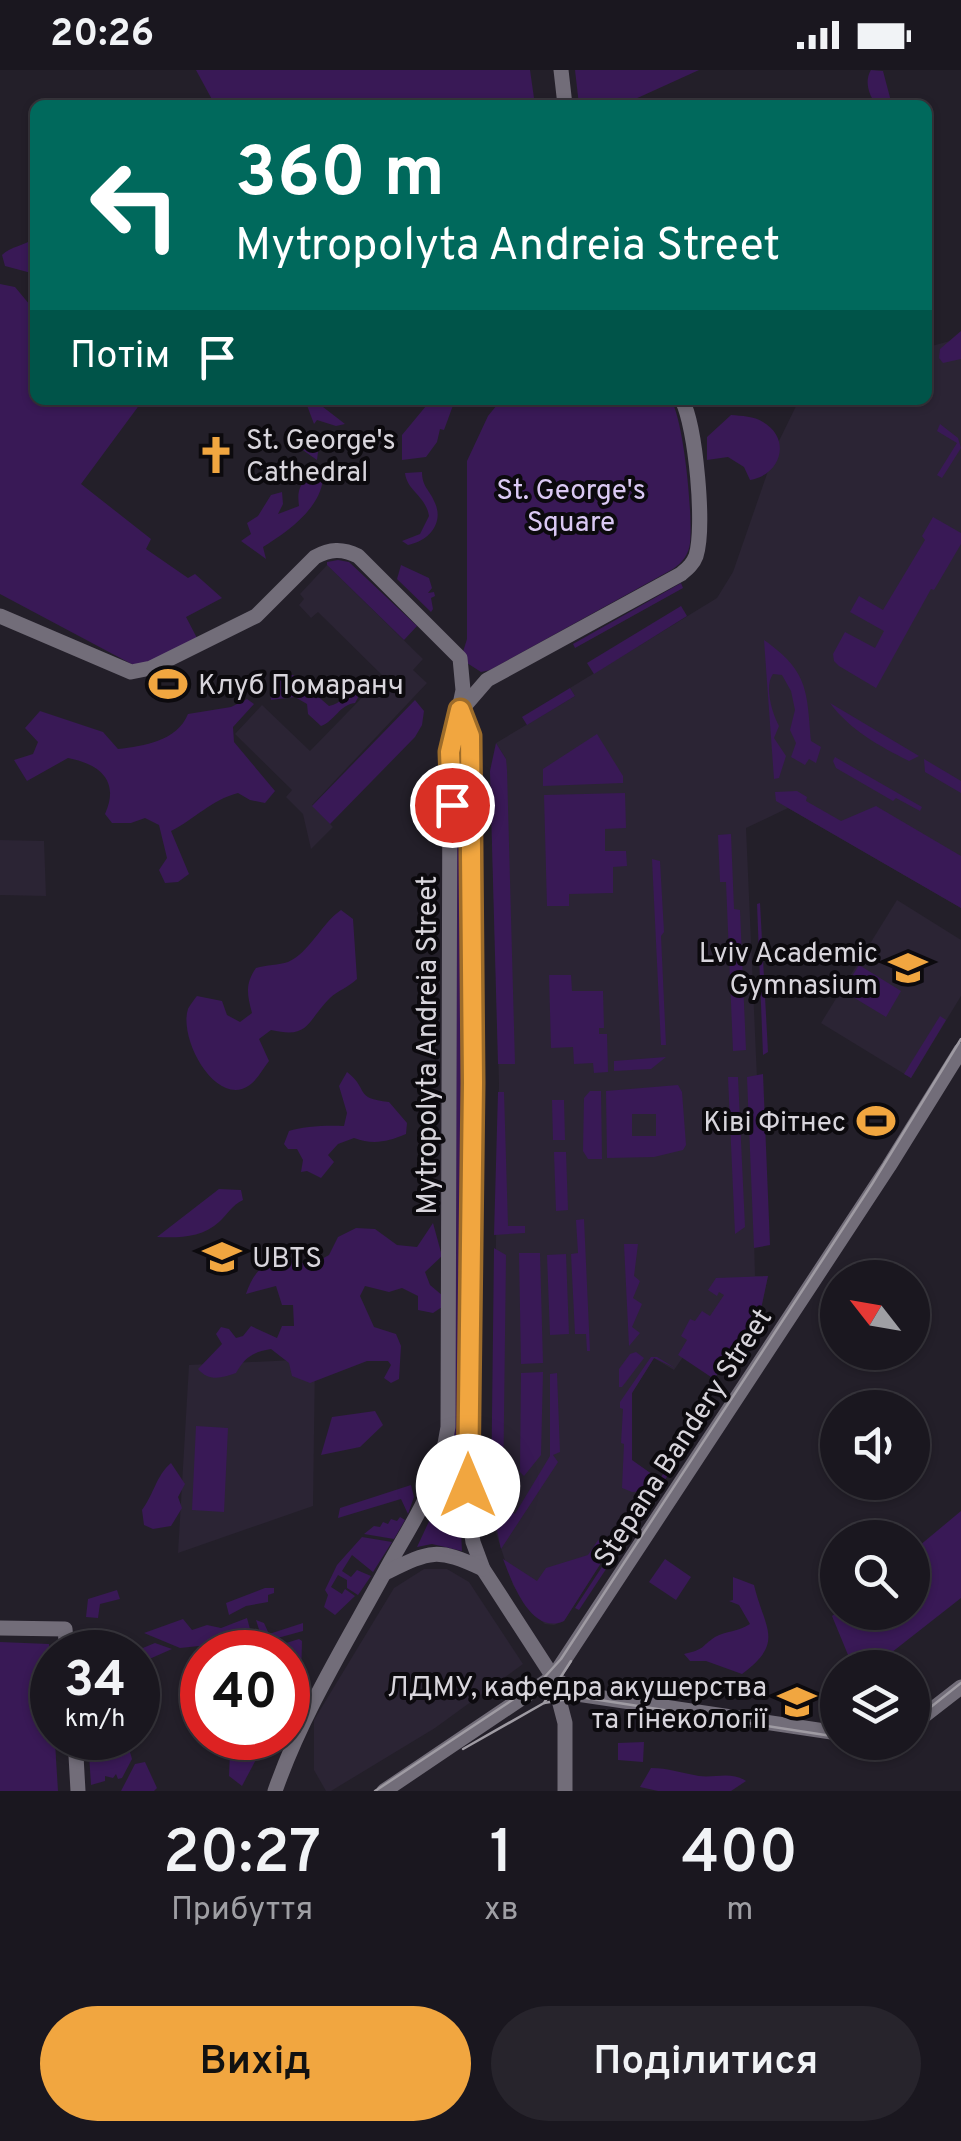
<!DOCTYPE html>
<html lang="uk">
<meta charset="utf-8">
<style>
body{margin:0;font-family:Overpass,sans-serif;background:#27242c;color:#f1f3f6;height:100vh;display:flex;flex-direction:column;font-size:38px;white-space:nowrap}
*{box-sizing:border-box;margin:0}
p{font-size:32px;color:#9f9fa4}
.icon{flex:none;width:55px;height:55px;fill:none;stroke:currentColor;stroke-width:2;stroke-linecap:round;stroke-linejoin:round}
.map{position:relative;height:1721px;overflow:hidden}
.side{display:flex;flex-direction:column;background:#1a171f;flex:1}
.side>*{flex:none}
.hud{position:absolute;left:30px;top:30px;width:902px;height:305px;border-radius:15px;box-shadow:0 2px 8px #0004,0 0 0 2px #38363d;background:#00695c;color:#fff;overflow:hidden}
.needle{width:65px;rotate:301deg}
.controls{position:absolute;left:820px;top:1190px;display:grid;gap:20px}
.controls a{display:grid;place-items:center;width:110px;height:110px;border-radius:50%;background:#1a171f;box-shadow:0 2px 8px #0004,0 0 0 2px #38363d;font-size:50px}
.speed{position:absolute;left:30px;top:1560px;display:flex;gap:20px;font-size:50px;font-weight:700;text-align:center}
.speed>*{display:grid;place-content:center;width:130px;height:130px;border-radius:50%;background:#1a171f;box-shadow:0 2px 8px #0004,0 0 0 2px #38363d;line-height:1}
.speed small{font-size:25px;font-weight:400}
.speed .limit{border:15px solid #d22;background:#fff;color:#111}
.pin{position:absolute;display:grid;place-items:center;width:85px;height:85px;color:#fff;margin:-42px;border:5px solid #fff;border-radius:50%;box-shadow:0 2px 10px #0007}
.me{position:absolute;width:110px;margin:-55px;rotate:0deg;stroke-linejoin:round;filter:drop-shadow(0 0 8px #0008)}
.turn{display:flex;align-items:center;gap:35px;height:210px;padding:0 40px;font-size:45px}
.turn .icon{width:130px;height:130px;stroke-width:2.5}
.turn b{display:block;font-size:70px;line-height:85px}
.then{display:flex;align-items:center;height:95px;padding:0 40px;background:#0003;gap:20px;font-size:38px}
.eta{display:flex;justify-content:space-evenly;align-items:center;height:170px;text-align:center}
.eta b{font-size:60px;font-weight:600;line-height:70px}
.button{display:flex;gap:20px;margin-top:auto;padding:20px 40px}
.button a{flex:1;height:115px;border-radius:60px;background:#f1a640;color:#111;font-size:40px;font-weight:600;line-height:115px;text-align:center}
.button a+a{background:#27242c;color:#f1f3f6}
.status{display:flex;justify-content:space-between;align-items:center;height:70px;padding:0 50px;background:#1a171f;direction:ltr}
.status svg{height:28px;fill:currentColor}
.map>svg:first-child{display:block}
</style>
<div class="status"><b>20:26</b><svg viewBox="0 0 49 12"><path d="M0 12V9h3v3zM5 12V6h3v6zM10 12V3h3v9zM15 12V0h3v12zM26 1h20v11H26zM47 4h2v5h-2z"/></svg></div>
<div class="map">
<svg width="961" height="1721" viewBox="0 0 961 1721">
<rect width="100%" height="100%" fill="#231f29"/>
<!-- built -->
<g fill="#2b2434">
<polygon points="961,268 961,838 788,738 746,758 764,1168 754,1169 755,1206 768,1206 761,1239 714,1309 683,1287 674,1300 654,1288 632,1323 631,1390 656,1407 564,1551 554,1555 545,1554 529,1539 513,1515 494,1457 491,1432 499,1013 490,701 506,700 506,689 496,673 575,626 570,618 717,528 733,502 777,375 799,330 928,330 928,277"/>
<polygon points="327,495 423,589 413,600 427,613 312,735 333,757 311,779 303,744 286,727 292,720 235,664 262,635 310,681 383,606 318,542 311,548 299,535 304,529 300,524"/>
<polygon points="0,770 44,771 46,826 0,825"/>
<polygon points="897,830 961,870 961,926 911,1008 821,953"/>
<polygon points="315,1289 313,1436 178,1483 189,1295"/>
<polygon points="424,1499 447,1499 469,1512 523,1594 435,1658 331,1721 326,1721 314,1700 314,1650 394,1518"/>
</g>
<!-- green -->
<g fill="#391956" fill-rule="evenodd">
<polygon points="196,0 530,0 535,35 215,35"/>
<polygon points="575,0 699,0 622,35 579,35"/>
<path d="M871,0L883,1L892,35H876C869,25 864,11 871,0Z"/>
<path d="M35,168V204L5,196L2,185C11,176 24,176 35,168Z"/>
<polygon points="0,214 15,217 35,241 35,330 143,330 81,414 151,469 146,479 188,508 195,504 222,528 186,547 197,568 139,598 0,524"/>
<polygon points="961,261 961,289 943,293 939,288 940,279"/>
<polygon points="305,330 314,330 345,354 336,356 317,350 314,354"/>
<polygon points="431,330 455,330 444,360 440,359 437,372 426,387 402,390 402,365"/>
<path d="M501,330H671C684,351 693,447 690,473C689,484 682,493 673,499L490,600L481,602L467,593L462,585L467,569V391L488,346Z"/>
<path d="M731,345C742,346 754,346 763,352C792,369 781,405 750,410L744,397L728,387L707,390V367Z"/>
<polygon points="940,354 958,368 961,378 942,408 937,405 957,373 937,361"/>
<polygon points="297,358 307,362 318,382 317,390 297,376 300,371 285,360"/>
<path d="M422,402C422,417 430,420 435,433C444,453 429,471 408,475L402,471L420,464L429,446C426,426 407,421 405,403Z"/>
<path d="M312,405L323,409C320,439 287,462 263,477L266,489L241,471L251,464L247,453L258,446L271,425L282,422L283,434L278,444L299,436C297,421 299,414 312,405Z"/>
<polygon points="933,447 961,463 961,474 934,520 931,519 876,618 839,596 834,591 833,584 845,562 875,578 884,561 850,542 859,526 883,540 925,470 922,466"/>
<polygon points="338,490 349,492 417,556 404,570 327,495 327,492"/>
<polygon points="401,495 429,508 432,518 428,523 434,522 435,526 431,528 433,539 431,542 397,509"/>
<polygon points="681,513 683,518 575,578 573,574"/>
<polygon points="681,536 687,546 594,604 587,593"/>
<path d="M764,570C808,601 807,620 811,671L821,677L816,693L809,689L805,695L791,687L796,673L790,660L795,640L791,621L782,605L773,604C764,616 772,643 779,656L774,668L786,686L779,708L774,709Z"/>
<path d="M281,605H293L329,636C342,634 345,622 358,619L360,624L355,633C339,635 335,651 321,656L308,644L307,634L295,627L271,630L270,622Z"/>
<polygon points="570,618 575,626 527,655 522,647"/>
<path d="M247,629L254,634L233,657L234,672L275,721L265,733L250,730L238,723C211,730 195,749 171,761L189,804L178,812L165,813L159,800L167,788L159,755L145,748L131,753H112L105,744C120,711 100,694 68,688L27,711L14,690L33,684L38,672L25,658L40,641L103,662L118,679C144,676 177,671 188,644L231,637Z"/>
<polygon points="415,630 424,641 422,655 415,667 330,754 312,736"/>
<path d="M830,633L919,686L909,691C879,676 850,660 830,633Z"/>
<polygon points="597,664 623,706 623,713 543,716 543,699"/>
<polygon points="496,673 506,689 507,700 515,994 498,994 490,701"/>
<polygon points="460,684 464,1054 458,1401 462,1481 432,1474 417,1477 453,1400 457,687"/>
<polygon points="835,687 922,737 920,741 896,728 893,731 836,698 833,691"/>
<polygon points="924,689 961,711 961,723 925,702"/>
<polygon points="797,721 807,727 806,731 841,751 876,736 961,786 961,838 776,731 775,722"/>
<polygon points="625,723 626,758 605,759 605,781 626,781 627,796 613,797 613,823 569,824 569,836 547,836 544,725"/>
<polygon points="731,764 734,839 740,840 746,980 733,981 726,812 720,812 718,765"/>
<polygon points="652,789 660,791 664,862 661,866 666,975 661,975"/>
<polygon points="760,833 768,982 763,985 757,834"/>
<path d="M341,840L353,849L357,909C349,917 337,921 330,928C306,952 310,969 271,960L259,969L269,991C261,1001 255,1015 242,1019C210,1028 179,966 188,939C188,938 196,927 197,926L222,931L227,945L240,952L252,943C247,924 245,914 256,898C266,895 279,895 288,892C309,883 322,853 341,840Z"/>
<polygon points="859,895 901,921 886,947 843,921"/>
<polygon points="549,905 571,905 572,921 603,921 604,958 599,958 599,964 607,964 608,1002 594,1003 593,993 574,994 573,977 551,978"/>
<polygon points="940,946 946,950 911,1008 904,1004"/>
<polygon points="666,987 651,999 614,1001 614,991"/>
<path d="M347,1002C370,1020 353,1028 389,1032L407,1053L406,1064C387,1072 373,1075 354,1068L338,1074L328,1085L334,1092L321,1108L307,1101L301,1102L303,1090L297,1079H288L284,1074L289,1061C302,1056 329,1055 344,1056L347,1043L339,1016Z"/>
<polygon points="763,1004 770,1175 754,1178 747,1007"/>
<polygon points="728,1007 738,1007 745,1157 735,1164"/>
<path d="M678,1015L682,1022L686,1075L683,1080L654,1087L607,1088L606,1021ZM632,1044H656V1066H632Z"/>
<polygon points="590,1021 601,1021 602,1089 588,1089 583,1081 584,1028"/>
<polygon points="498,1022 504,1022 508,1156 525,1156 525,1163 494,1165"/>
<polygon points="552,1030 564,1030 565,1070 553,1070"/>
<polygon points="554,1082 566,1082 568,1140 556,1141"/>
<path d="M219,1119L241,1120L243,1130C231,1136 228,1144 219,1152C202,1168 178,1168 157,1167Z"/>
<polygon points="584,1149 590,1281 587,1281 586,1264 575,1264 571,1184 578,1183 576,1150"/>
<path d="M433,1153L442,1186L425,1202L430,1215L443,1226L442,1237L433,1243L418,1240V1226L402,1218L389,1222L365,1216L360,1226L374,1257L396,1264L401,1276L399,1309L391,1313L384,1308L391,1295L388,1291H367L310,1313L292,1306L289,1293L271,1279C253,1282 245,1287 236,1303C222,1308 209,1312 198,1299L222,1274L216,1264L221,1257L229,1259L236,1268L243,1266L251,1256L277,1268L282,1256H294L293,1235H282L276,1216L246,1224C256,1193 278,1179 309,1196L329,1185L338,1167L356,1158L375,1159L397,1175L417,1177Z"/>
<polygon points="624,1174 638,1174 634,1206 640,1211 633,1228 642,1234 632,1257 640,1263 629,1276"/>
<polygon points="494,1178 506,1185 503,1425 506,1436 515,1444 550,1386 550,1304 557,1303 560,1382 553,1385 558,1392 501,1479 491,1431"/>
<polygon points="519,1183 540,1183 543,1293 521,1294"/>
<polygon points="566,1184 569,1264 550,1265 547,1185"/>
<polygon points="768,1206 761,1239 714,1309 678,1285 687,1270 681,1266 690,1249 695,1251 702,1241 710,1246 724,1225 719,1222 717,1226 708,1220 716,1208"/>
<polygon points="636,1282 644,1288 622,1317 619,1317 619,1299 630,1284"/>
<polygon points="651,1287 657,1287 675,1298 654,1288 632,1323 632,1390 656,1407 647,1421 632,1422 622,1418 624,1374 621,1373 623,1339 620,1338 620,1332"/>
<polygon points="543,1302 541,1385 524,1406 520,1402 521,1303"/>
<polygon points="375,1341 383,1355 360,1377 321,1385 332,1347"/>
<polygon points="196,1356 228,1358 224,1442 192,1440"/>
<polygon points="684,1372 688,1375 579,1540 575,1538"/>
<path d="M171,1393L185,1414L178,1427L182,1438L171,1456L153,1459L144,1455L142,1440C154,1424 156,1406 171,1393Z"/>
<polygon points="411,1415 414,1427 408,1444 401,1429 338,1448 340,1438"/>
<polygon points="961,1441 961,1528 873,1597 853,1597 832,1546 837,1542 912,1542 913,1481"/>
<polygon points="400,1447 405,1450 394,1469 364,1464 374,1456 380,1457 383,1452 388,1454 391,1449 397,1451"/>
<polygon points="362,1467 392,1472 373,1502 352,1485 342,1501 351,1507 357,1500 371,1506 358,1525 347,1518 347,1510 338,1505 331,1517 342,1524 345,1519 355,1526 335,1545 324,1537 328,1525 325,1520 337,1495"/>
<path d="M598,1470L607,1475L606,1485L564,1551C531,1566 512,1512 503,1489L537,1511L546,1498L588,1485Z"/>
<polygon points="665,1489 691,1507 676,1530 649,1512"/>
<path d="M733,1507L754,1515C765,1560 785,1572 742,1604L706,1591H690L684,1584C706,1579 700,1577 715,1567C726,1561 738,1562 750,1554L739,1535L729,1531L733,1530Z"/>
<polygon points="265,1518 274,1518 274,1523 268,1525 268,1532 246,1536 229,1545 226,1533"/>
<polygon points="117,1520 120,1529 100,1534 98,1548 86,1547 88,1529"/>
<polygon points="247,1548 254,1574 237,1582 226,1582 199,1576 180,1578 144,1563 183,1549 192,1560 207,1555 221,1558"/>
<polygon points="256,1550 264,1553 269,1564 303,1553 303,1561 263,1572"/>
<polygon points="299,1569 302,1571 301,1609 288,1611 288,1582 264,1580"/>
<polygon points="0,1572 49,1574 58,1721 0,1721"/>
<polygon points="155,1573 172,1579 138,1594 138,1582 133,1582"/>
<polygon points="88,1668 126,1668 132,1689 122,1708 118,1709 116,1704 113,1708 105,1706 105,1711 91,1715"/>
<polygon points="644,1672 643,1692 618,1690 618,1673"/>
<polygon points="261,1680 242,1716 229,1706 230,1681"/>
<polygon points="145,1692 157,1718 154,1721 121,1721 135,1694"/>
<path d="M651,1698C668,1698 682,1703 699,1706C716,1708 731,1701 746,1711L731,1721H658L640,1717Z"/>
</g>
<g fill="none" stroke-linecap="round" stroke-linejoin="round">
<!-- secondary -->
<g stroke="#726d79" stroke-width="15">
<polyline points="561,0 565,35"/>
<path d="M0,546L131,602L151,598L256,546L315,487C330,479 342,478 358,486L460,588L463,620L450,682L448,1357C440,1413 415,1448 388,1496C348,1570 303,1641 275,1721"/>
<polyline points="461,640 470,666 473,1013 469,1446 473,1472 483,1499 553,1607 565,1653 565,1721"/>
<path d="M461,640L487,610L681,504C688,498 693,494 696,486C705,457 696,357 682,330"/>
<path d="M385,1503C430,1481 436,1477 483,1499"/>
<polyline points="0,1558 65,1559 67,1582"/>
<polyline points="553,1607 577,1624 838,1663"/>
<polyline points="912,1655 961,1617"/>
<polyline points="75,1668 78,1721"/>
<polyline points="384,1721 553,1607 889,1096 961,980"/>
</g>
<!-- tram -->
<g stroke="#9f9ba3" stroke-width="2.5">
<polyline points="544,1633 571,1591"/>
<polyline points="912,1652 961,1613"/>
<polyline points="877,1672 891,1672"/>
<polyline points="463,1679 544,1633 580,1627 838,1667"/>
<polyline points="375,1721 541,1611 561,1589 872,1114 961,969"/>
</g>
</g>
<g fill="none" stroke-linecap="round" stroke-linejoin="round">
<!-- route casing -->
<g stroke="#9d6c2a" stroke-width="25">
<polyline id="route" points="452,735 450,682 460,640 470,666 473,1013 468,1416"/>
</g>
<!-- route -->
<use href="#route" stroke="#f1a640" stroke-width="18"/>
</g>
<!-- icons -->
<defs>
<g id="church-bare" transform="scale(3)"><path d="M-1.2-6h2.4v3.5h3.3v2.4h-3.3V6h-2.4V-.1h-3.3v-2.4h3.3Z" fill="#f1a640" stroke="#0c0a0e" stroke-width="2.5" paint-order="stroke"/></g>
<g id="stadium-bare" transform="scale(3)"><path d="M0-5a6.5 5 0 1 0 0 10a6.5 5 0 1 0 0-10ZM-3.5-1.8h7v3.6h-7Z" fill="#f1a640" stroke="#0c0a0e" stroke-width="2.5" paint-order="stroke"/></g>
<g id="school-bare" transform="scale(3)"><path d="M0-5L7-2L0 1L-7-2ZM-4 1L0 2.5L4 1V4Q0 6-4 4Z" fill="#f1a640" stroke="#0c0a0e" stroke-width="2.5" paint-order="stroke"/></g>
<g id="university-bare" transform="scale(3)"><path d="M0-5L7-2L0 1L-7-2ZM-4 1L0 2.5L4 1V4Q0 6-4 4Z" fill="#f1a640" stroke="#0c0a0e" stroke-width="2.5" paint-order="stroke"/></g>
</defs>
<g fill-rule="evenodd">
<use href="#church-bare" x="216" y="385"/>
<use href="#stadium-bare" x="168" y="614"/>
<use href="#school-bare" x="908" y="898"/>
<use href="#stadium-bare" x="876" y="1051"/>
<use href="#university-bare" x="222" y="1187"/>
<use href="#university-bare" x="797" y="1632"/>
</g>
<g text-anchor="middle" stroke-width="8" stroke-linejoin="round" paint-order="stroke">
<!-- poi labels -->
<g font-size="28" fill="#d8d5dc" stroke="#0c0a0e" text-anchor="start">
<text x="246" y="379">St. George's<tspan x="246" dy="32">Cathedral</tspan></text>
<text x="198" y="624">Клуб Помаранч</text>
<text x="878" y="892" text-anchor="end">Lviv Academic<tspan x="878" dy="32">Gymnasium</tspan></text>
<text x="846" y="1061" text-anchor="end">Ківі Фітнес</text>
<text x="252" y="1197">UBTS</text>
<text x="767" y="1626" text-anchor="end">ЛДМУ, кафедра акушерства<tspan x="767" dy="32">та гінекології</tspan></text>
</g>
<!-- park labels -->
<g font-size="28" fill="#dbc9f4" stroke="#0c0a0e">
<text x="571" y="429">St. George's<tspan x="571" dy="32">Square</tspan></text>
</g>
<!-- street labels -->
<g font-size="28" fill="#d8d5dc" stroke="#0c0a0e">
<text transform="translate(426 975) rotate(-90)" y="10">Mytropolyta Andreia Street</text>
<text transform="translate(682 1367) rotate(-57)" y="10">Stepana Bandery Street</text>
</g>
</g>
</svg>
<div class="controls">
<a><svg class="needle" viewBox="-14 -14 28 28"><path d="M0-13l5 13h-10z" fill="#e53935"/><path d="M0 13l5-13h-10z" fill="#9f9fa4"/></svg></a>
<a><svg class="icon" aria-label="sound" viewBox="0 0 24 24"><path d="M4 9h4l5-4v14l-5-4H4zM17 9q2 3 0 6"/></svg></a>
<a><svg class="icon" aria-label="search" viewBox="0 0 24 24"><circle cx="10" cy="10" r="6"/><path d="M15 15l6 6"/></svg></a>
<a><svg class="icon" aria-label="layers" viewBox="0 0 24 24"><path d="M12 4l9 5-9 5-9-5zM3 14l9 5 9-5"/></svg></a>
</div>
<div class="speed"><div>34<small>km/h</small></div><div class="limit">40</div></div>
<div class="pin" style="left:452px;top:735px;background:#d93025"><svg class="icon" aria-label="arrive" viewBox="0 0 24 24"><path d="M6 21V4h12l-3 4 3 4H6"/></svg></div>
<svg class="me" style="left:468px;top:1416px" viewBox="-20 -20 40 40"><circle r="19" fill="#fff"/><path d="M0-13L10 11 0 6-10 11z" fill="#f1a640"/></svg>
<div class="hud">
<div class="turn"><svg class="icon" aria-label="left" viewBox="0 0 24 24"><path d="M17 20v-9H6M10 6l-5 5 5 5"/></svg><div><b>360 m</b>Mytropolyta Andreia Street</div></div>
<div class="then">Потім<svg class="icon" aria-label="arrive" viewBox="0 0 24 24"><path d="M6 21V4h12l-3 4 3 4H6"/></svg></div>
</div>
</div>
<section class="side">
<div class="eta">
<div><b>20:27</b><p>Прибуття</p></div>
<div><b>1</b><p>хв</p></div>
<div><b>400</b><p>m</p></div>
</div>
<div class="button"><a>Вихід</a><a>Поділитися</a></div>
</section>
